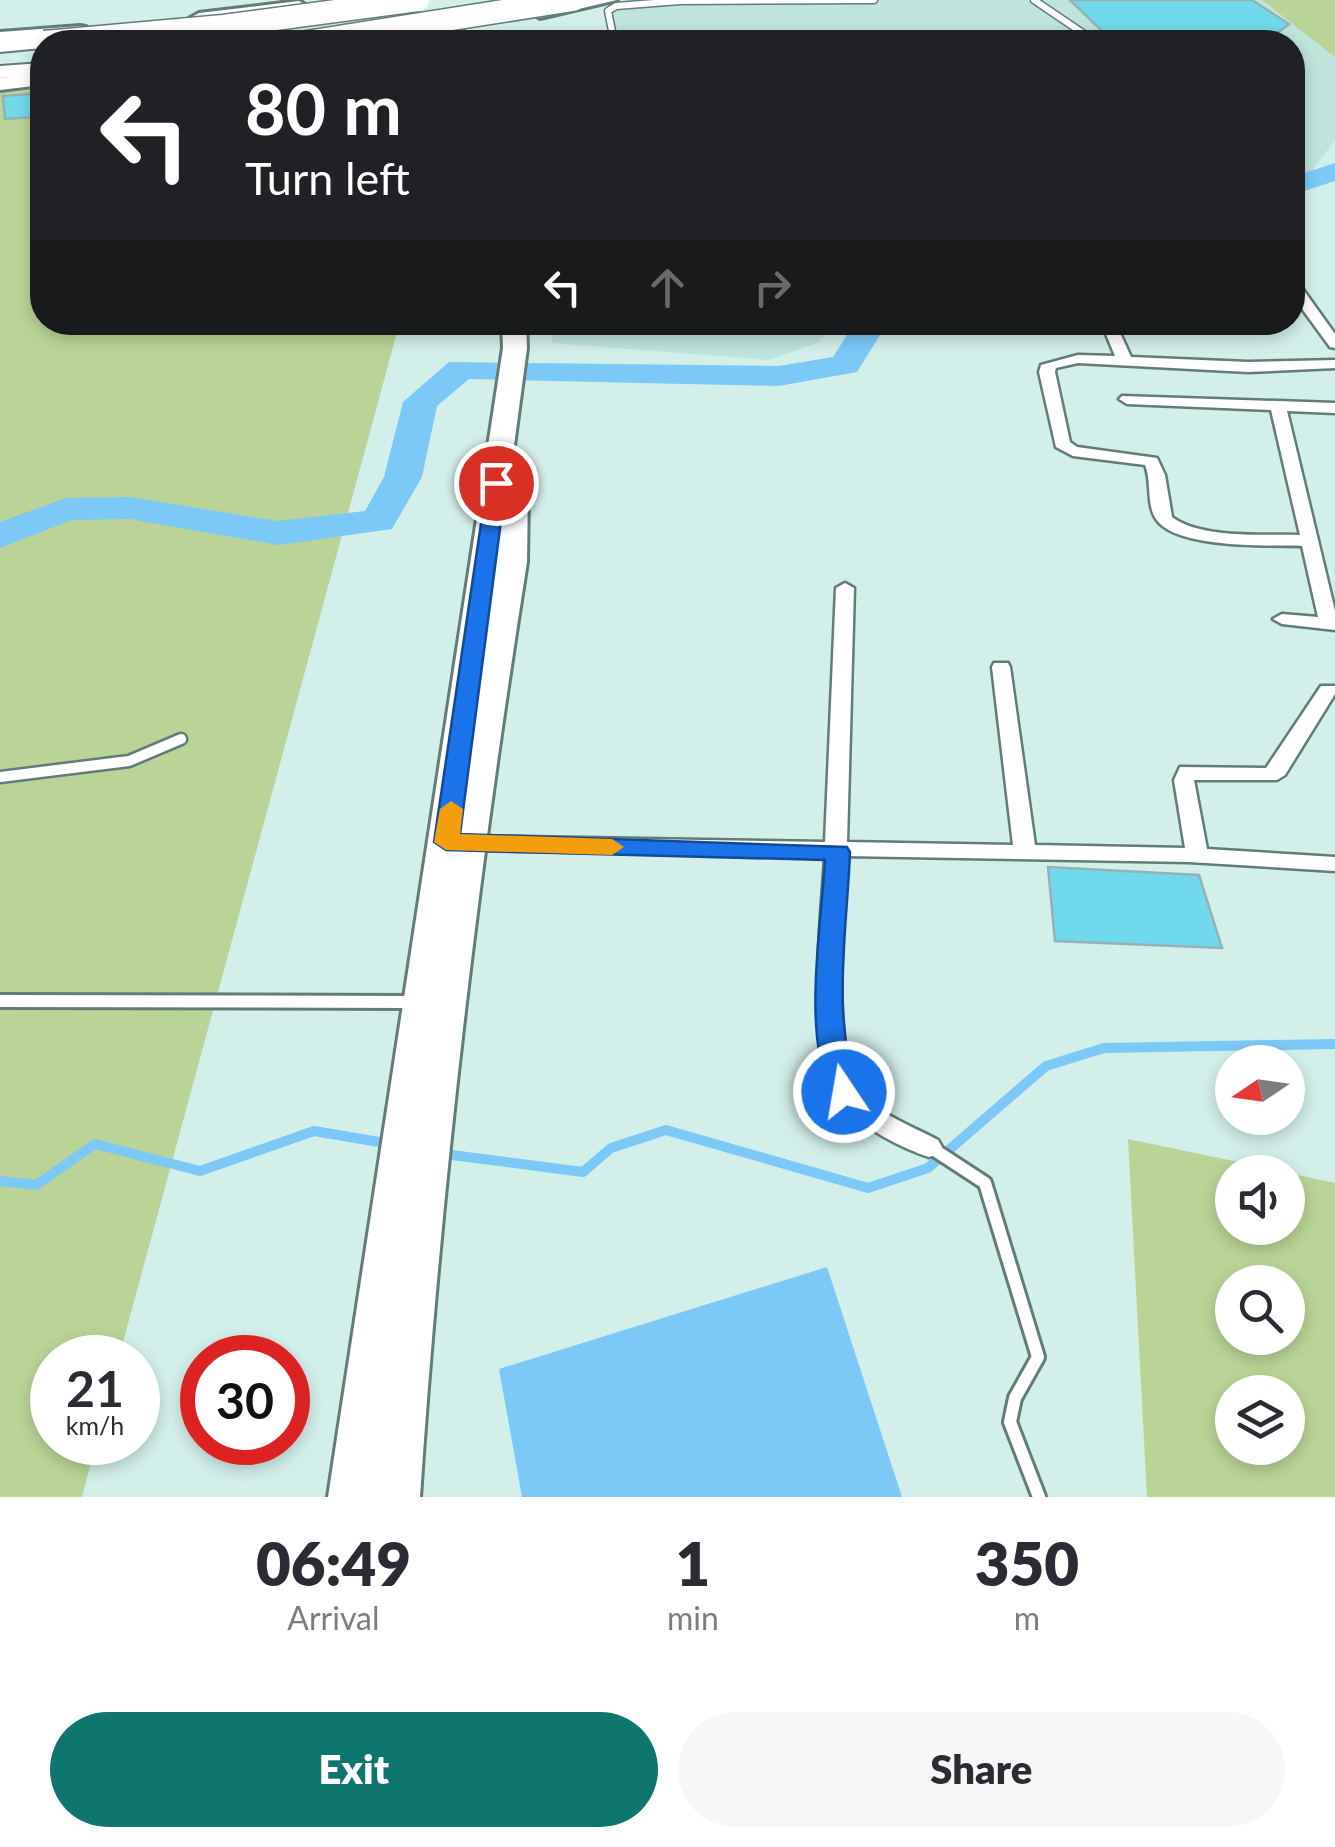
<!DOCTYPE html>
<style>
body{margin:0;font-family:Lato,sans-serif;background:#f7f7f7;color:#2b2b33;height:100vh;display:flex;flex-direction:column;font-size:38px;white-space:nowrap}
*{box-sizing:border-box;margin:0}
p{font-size:32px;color:#7c7c81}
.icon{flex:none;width:55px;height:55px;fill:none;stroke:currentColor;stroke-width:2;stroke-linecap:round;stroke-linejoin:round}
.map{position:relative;height:1497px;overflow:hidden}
.panel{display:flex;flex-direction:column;background:#fff;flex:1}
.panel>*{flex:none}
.hud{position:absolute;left:30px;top:30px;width:1275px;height:305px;border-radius:40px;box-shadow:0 5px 15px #0003;background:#202124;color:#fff;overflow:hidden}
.needle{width:65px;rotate:257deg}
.fabs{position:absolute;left:1215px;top:1045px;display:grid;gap:20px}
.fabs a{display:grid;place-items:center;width:90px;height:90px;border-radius:50%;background:#fff;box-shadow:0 5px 15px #0003;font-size:50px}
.speed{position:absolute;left:30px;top:1335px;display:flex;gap:20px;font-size:50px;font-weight:700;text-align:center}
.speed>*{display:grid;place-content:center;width:130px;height:130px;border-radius:50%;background:#fff;box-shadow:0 5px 15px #0003;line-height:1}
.speed small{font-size:25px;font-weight:400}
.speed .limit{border:15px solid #d22;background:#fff;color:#111}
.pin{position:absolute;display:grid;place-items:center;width:85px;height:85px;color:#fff;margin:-42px;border:5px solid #fff;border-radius:50%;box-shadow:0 2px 10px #0007}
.me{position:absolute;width:110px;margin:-55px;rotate:348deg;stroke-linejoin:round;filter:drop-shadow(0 0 8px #0008)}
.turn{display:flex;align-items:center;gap:35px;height:210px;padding:0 50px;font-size:45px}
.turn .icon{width:130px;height:130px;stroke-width:2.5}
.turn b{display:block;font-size:70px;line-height:85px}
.lanes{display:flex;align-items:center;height:95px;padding:0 50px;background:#0003;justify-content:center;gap:50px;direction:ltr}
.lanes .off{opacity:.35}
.eta{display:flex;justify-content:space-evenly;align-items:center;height:170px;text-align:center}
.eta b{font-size:60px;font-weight:800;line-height:70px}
.cta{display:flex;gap:20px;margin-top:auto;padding:20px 50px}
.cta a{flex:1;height:115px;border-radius:60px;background:#0f766e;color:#fff;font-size:40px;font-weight:800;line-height:115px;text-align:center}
.cta a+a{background:#f7f7f7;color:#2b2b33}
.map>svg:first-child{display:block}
</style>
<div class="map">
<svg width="1335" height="1497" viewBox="0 0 1335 1497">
<rect width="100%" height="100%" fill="#d3efe9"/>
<!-- built -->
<g fill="#bee4dc">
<polygon points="673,0 1287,0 1335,56 1335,140 1311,172 1293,178 1292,42 613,42 614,9"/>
<polygon points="551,323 551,322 836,323 819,342 769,360 552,343"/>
</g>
<!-- green -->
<g fill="#bad497" fill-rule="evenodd">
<polygon points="1262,0 1335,0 1335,57"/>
<polygon points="42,90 42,322 399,325 119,1357 52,1358 52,1442 96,1443 82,1497 0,1497 0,92"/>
<path d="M1128,1139L1286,1172H1232V1228H1288V1173L1335,1183V1497H1147ZM1288,1282V1338H1232V1282ZM1288,1392V1448H1232V1392Z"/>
</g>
<!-- water -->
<polygon fill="#7cc9f7" points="827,1267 902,1497 522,1497 499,1369"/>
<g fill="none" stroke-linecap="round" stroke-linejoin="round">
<!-- stream -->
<g stroke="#7cc9f7" stroke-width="10">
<polyline points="444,1154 583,1172 611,1148 666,1130 868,1188 928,1168 1046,1066 1104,1048 1335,1044"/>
<polyline points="0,1181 36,1185 95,1144 200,1171 314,1131 391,1144"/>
</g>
<!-- river -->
<g fill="#7cc9f7" fill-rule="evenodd">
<polygon points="1335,163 1335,181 1292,195 1292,177"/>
<polygon points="855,322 888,322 857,372 779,386 469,379 437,406 422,477 392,529 278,545 130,519 72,520 0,548 0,522 66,498 130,497 278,521 365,511 384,477 403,402 449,362 779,366 833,357"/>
</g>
</g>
<!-- building -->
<g fill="#70daec" stroke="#96b1b6" stroke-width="2.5">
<polygon points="1070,0 1252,0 1289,24 1266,42 1153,42 1102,31"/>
<polygon points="31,94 33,117 5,119 3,96"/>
<polygon points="1048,867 1199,875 1222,948 1055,941"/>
</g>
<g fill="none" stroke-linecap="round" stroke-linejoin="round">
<!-- service-far2 casing -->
<g stroke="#637c77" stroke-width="9">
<g id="service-far2">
<polyline points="1034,0 1096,42"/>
<polyline points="577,42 613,36 608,11 616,6 680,1 874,0"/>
</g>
</g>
<!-- service-far1 casing -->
<g stroke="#637c77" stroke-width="15">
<polyline id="service-far1" points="0,777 129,761 181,739"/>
</g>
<!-- service casing -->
<g stroke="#637c77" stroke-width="18">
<g id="service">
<polyline points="0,1001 413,1002"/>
<polyline points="930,1147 985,1183 1038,1357 1015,1398 1010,1422 1039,1497"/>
</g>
</g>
<!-- minor casing -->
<g stroke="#637c77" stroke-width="5">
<g id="minor">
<polygon points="1292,280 1297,281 1335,334 1335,348 1330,347 1292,295"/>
<path d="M1101,322H1115L1131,357L1248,362L1335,360V368L1248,372L1078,363L1056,368L1055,372L1070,442L1077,447L1157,458L1165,475L1172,517C1201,539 1264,534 1300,535L1271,410L1127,404L1119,399L1122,396L1335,403V413L1287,411L1335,611V630L1282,624L1273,619L1282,614L1318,617L1302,546C1269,545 1175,549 1156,519C1146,504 1152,482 1145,465L1073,456L1056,447L1039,372L1041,365L1078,355L1115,356Z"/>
<path d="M845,583L854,588L847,842L1013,845L992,667L994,663H1008L1010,667L1035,845L1185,848L1174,780L1180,767L1266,768L1321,686H1335V694L1285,775L1277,780H1194L1207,849L1335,857V871L1189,862L846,856C845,907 830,1051 859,1090C877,1114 912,1126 938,1140L942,1147L938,1154L929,1157C901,1148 863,1128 844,1106C803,1056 822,919 825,856L462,850L451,843L462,836L825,842L836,588Z"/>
</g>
</g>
<!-- primary casing -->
<g stroke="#637c77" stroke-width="6">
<g id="primary">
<polygon points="582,0 617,0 540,18 532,13"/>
<polygon points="299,1 307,6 305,10 199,23 190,18 199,13"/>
<polygon points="457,23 463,24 463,32 405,42 369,42"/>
<polygon points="80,26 86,27 86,35 0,42 0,32"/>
<polygon points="42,74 42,85 0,90 0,78"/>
<path d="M502,322H526L527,348L509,483L524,484L528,490L527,562C478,872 441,1184 420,1497H328L503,348Z"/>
</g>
</g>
<!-- motorway casing -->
<g stroke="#637c77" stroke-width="4">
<g id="motorway">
<polygon points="44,36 54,42 42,42 42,48 0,52 0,40"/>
<polygon points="42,63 42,75 0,78 0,66"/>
</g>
</g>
<!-- service-far2 -->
<use href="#service-far2" stroke="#fff" stroke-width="6"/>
<!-- service-far1 -->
<use href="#service-far1" stroke="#fff" stroke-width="10"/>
<!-- service -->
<use href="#service" stroke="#fff" stroke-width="12"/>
<!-- minor -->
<use href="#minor" fill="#fff" fill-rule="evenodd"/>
<!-- primary -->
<use href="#primary" fill="#fff" fill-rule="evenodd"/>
<!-- motorway -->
<use href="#motorway" fill="#fff" fill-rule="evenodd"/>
<!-- motorway-bridge casing -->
<g stroke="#637c77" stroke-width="25" stroke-linecap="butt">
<g id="motorway-bridge">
<polyline points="44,42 223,26 418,0"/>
<polyline points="306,42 573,0"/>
</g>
</g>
<!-- motorway-bridge -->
<use href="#motorway-bridge" stroke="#fff" stroke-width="22"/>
</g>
<!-- route -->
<path fill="#1a73e8" stroke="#114b97" stroke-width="2.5" d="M496,477L506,483L460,834L847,847L850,852C847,930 831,1018 858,1092L854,1100H834C801,1038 821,929 825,860L446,850L434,842L487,483Z"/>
<!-- slow -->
<polygon fill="#f59e0b" points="451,801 463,809 460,834 612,839 624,847 612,855 446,850 434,842 440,809"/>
</svg>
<div class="fabs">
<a><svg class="needle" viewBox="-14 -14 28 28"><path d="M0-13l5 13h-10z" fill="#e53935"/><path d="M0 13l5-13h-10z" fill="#7c7c81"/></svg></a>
<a><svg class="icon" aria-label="sound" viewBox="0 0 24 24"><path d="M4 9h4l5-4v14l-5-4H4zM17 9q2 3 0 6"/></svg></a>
<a><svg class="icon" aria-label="search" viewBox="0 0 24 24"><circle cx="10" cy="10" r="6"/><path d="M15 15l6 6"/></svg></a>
<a><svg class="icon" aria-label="layers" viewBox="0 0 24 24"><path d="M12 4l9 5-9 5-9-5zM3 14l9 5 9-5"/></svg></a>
</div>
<div class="speed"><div>21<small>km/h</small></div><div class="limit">30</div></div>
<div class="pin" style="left:496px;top:483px;background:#d93025"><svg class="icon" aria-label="arrive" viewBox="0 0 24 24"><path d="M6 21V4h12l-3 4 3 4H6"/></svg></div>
<svg class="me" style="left:844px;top:1092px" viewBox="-20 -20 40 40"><circle r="17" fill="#1a73e8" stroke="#fff" stroke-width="3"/><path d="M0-11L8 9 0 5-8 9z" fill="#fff"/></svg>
<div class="hud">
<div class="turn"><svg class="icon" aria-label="left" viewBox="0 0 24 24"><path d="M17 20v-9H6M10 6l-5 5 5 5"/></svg><div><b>80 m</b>Turn left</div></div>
<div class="lanes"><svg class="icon" aria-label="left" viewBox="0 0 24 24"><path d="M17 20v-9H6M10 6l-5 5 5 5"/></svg><svg class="icon off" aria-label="ahead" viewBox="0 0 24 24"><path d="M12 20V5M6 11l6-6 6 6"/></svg><svg class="icon off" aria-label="right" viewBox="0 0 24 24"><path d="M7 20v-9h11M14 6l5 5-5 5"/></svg></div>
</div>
</div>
<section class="panel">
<div class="eta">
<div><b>06:49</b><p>Arrival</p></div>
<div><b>1</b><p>min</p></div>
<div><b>350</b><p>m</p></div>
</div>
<div class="cta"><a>Exit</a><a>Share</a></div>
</section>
